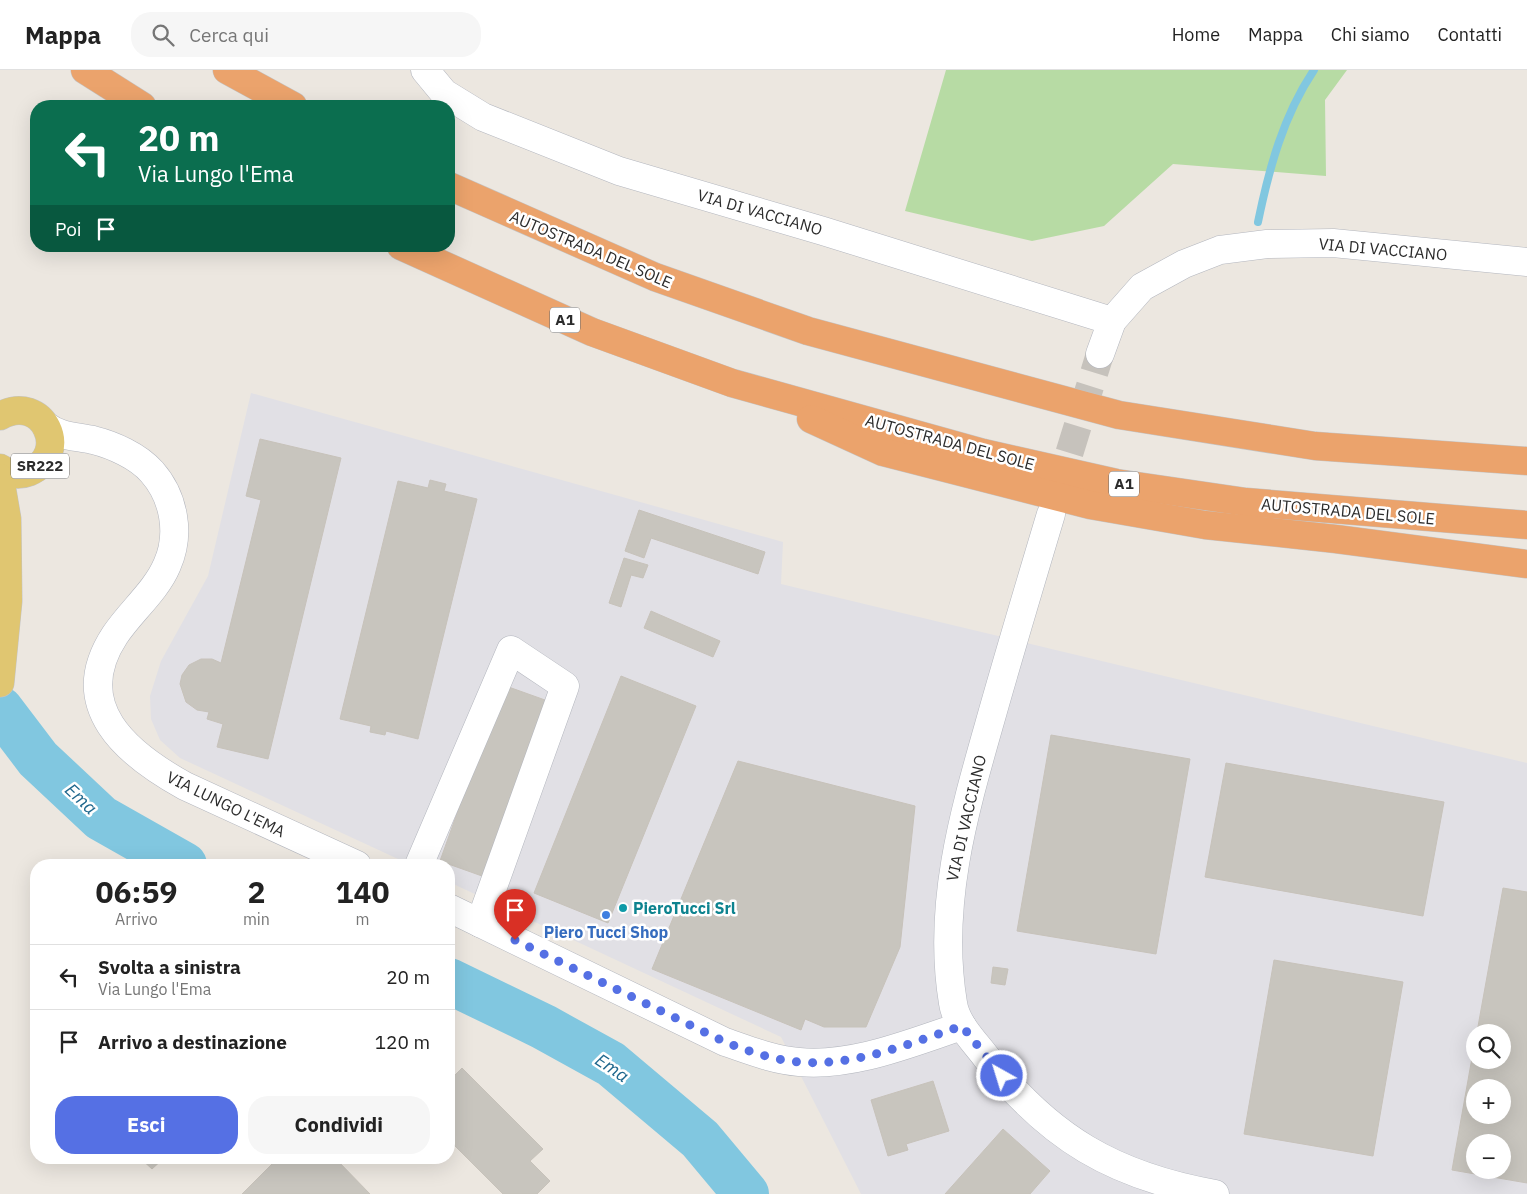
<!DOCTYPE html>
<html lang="it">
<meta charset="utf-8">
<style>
body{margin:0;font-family:"IBM Plex Sans",sans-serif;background:#f6f6f6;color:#222;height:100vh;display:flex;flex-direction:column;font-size:19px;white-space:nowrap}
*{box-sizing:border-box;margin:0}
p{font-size:16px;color:#767676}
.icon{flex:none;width:28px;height:28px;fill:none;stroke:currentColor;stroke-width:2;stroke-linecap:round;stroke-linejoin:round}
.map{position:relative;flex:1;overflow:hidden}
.side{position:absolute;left:30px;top:789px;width:425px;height:305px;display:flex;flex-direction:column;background:#fff;border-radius:20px;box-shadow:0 5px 20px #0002}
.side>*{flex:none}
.guide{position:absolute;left:30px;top:30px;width:425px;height:152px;border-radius:20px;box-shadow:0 5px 20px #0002;background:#0b6e4f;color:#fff;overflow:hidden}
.controls{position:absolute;left:1466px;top:954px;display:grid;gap:10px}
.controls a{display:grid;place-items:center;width:45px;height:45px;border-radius:50%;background:#fff;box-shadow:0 5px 20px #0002;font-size:25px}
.pin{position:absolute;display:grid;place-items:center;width:42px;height:42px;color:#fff;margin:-51px -21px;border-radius:50% 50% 50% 0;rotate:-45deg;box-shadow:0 0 5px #0007}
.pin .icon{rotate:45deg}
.me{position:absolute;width:55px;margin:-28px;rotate:321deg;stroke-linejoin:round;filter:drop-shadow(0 0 4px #0008)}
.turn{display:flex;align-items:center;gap:18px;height:105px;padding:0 25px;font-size:22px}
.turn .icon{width:65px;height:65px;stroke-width:2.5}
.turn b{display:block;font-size:35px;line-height:42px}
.then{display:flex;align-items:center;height:48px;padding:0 25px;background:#0003;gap:10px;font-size:19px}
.eta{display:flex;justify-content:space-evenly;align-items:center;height:85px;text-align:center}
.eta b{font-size:30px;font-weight:800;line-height:35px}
.primary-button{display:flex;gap:10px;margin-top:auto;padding:10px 25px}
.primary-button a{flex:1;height:58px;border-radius:20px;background:#5570e4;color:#fff;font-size:20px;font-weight:800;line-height:58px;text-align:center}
.primary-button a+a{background:#f6f6f6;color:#222}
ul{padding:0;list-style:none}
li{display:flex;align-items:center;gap:15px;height:65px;padding:0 25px;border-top:1px solid #e0e0e0}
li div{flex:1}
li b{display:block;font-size:19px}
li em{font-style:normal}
header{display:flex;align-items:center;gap:30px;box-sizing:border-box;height:70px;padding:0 25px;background:#fff;border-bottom:1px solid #e0e0e0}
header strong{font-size:24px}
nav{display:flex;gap:28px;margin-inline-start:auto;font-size:18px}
.search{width:350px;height:45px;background:#f6f6f6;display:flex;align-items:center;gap:12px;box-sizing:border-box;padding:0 18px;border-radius:20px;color:#767676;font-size:19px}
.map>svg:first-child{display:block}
</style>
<header>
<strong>Mappa</strong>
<div class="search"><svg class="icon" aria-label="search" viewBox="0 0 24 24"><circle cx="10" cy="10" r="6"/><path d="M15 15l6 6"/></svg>Cerca qui</div>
<nav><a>Home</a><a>Mappa</a><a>Chi siamo</a><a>Contatti</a></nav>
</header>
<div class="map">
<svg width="1527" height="1124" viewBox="0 0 1527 1124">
<rect width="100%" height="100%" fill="#ece7e0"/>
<!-- industrial -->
<path fill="#e1e0e5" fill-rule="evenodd" d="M251,323L783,472L781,514L1527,693V1124H861L781,967L449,812V795H411L180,688L160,670L151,649L150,626L161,591L208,506ZM1475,962H1502V990H1475ZM1475,1018H1502V1045H1475ZM1475,1072H1502V1100H1475Z"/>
<!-- green -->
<polygon fill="#b7dba4" points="946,0 1347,0 1325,30 1326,106 1173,94 1104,156 1032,171 905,141"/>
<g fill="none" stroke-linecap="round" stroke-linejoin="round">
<!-- stream -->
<path stroke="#81c7e0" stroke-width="8" d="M1258,152C1269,99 1283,46 1314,0"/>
<!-- river -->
<g stroke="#81c7e0" stroke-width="46">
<polyline points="0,639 38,689 101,748 184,795"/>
<polyline points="449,911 544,957 611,994 700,1069 746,1124"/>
</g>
</g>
<!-- building -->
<g fill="#c8c5be" stroke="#c7c2ba" fill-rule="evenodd">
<polygon points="260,369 341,388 268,689 217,677 223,654 207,649 209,642 197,640 186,632 180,614 182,605 189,595 201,589 212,589 221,593 261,430 246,426"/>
<polygon points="430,410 446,414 444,421 477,429 418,669 386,661 385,665 370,662 371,656 340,649 398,411 428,418"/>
<polygon points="639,440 765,482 758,504 651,468 644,488 625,481"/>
<polygon points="624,488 648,495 643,508 631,505 621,537 609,533"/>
<polygon points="651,541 720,571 713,587 644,558"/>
<polygon points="621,606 696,636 608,853 534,823"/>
<polygon points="503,615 545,630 482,806 440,791"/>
<polygon points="1051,665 1190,689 1156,884 1017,861"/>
<polygon points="738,691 915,736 900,877 866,957 824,957 805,949 801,960 652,899"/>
<polygon points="1226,693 1444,732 1423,846 1205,807"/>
<path d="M1503,818L1527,822V1113L1452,1100L1475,971V990H1502V962H1477ZM1475,1018H1502V1045H1475ZM1475,1072H1502V1100H1475Z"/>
<polygon points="1274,890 1403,912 1373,1086 1244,1064"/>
<polygon points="993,897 1008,899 1005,915 991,913"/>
<polygon points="462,998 543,1079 530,1091 550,1111 537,1124 503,1124 449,1070 449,1011"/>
<polygon points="933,1011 949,1061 906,1074 908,1080 888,1086 871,1030"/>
<polygon points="1003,1059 1050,1101 1030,1124 945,1124"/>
<polygon points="140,1088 164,1088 152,1099"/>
<polygon points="278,1088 335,1088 370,1124 242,1124"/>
</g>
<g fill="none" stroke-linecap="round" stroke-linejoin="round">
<!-- minor-tunnel -->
<polyline stroke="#c6c2bc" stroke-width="28" stroke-dasharray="28 14" stroke-linecap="butt" points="1057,423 1100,284"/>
<!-- minor casing -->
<g stroke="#b3b6be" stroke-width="29">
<g id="minor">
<polyline points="425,0 444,23 483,47 619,101 823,161 1112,251"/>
<polyline points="1100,284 1112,251 1142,217 1184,194 1220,180 1267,174 1333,173 1527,192"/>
<path d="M46,356C61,367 75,366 93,370C113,375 138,386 152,402C174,427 181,464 167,495C156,521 131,541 115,565C68,636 127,684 185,716L357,795"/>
<path d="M1051,444C1030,514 1009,584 989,655C963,746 937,837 953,933C956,954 974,971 986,987C1049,1068 1114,1106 1215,1124"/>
<polyline points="419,795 511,580 565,616 480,853"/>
<path d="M449,838L725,972C749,980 773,990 799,992C854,997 910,973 962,956"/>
</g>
</g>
<!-- major casing -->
<g stroke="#c4c4c4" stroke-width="29">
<g id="major">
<path d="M0,346C43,322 72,384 29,402C19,406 9,404 0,398"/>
<polyline points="0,408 7,449 8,531 0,613"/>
</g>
</g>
<!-- highway casing -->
<g stroke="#c4c4c4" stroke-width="29">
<g id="highway">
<polyline points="85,0 142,36"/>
<polyline points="227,0 293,36"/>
<polyline points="449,116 655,207 808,261 1119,345 1315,376 1527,391"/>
<polyline points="401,176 592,262 732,313 983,383 1116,413 1246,432 1527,455"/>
<polyline points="811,349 883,382 1090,435 1205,455 1336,469 1527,494"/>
</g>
</g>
<!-- minor -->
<use href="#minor" stroke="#fff" stroke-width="28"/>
<!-- major -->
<use href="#major" stroke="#e0c671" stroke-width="28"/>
<!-- highway -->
<use href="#highway" stroke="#eba36c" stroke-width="28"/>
</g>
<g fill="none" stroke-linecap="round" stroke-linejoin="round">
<!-- route -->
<path stroke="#5570e4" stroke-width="9" stroke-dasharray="0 16.2" d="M515,870L725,972C748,981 773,990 799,992C855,997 910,973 962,956L1002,1006"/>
</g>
<!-- markers -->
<circle fill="#0f9aa8" stroke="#fff" stroke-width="2" cx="623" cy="838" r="5"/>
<circle fill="#3f7fe0" stroke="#fff" stroke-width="2" cx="606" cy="845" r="5"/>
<g text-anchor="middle" stroke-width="5" stroke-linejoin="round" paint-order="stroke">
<!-- shield labels -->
<g fill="#fff" stroke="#6b6b6b" stroke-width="1">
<rect x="550" y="237.5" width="30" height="25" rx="4"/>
<rect x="11" y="383.5" width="58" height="25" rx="4"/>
<rect x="1109" y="401.5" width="30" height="25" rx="4"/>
</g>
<g font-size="15" font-weight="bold" fill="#2c2c2c">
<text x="565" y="255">A1</text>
<text x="40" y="401">SR222</text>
<text x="1124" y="419">A1</text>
</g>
<!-- street labels -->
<g font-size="16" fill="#2c2c2c" stroke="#fff">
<text transform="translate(760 142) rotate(16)" y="6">VIA DI VACCIANO</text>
<text transform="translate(591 179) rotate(23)" y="6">AUTOSTRADA DEL SOLE</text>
<text transform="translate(1383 179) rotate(5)" y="6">VIA DI VACCIANO</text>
<text transform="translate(950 372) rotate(15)" y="6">AUTOSTRADA DEL SOLE</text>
<text transform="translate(1348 441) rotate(5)" y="6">AUTOSTRADA DEL SOLE</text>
<text transform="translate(226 734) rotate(26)" y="6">VIA LUNGO L'EMA</text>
<text transform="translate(966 748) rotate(-77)" y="6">VIA DI VACCIANO</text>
</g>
<!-- culture labels -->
<g font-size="16" font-weight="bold" fill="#0d838f" stroke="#fff" text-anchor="start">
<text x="633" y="844">PieroTucci Srl</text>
</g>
<!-- shop labels -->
<g font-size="16" font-weight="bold" fill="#366cbe" stroke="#fff">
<text x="606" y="868">Piero Tucci Shop</text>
</g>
<!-- water labels -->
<g font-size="18" font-style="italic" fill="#1e678d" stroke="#fff">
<text transform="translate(81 729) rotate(43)" y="6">Ema</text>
<text transform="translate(612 998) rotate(34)" y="6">Ema</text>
</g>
</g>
</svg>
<div class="controls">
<a><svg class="icon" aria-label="search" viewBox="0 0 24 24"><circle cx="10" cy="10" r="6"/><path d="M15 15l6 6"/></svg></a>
<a>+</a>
<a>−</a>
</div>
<div class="pin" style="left:515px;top:870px;background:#d93025"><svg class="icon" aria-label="arrive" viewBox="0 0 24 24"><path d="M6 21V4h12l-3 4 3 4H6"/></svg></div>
<svg class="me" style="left:1002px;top:1006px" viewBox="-20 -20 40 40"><circle r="17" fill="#5570e4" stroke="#fff" stroke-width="3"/><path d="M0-11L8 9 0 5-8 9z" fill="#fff"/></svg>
<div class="guide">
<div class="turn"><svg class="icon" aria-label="left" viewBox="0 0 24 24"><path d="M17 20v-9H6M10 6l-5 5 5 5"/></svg><div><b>20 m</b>Via Lungo l'Ema</div></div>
<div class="then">Poi<svg class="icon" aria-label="arrive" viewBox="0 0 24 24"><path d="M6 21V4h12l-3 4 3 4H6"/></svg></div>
</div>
<section class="side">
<div class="eta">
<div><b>06:59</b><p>Arrivo</p></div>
<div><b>2</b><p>min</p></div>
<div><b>140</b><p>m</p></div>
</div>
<ul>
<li><svg class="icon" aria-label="left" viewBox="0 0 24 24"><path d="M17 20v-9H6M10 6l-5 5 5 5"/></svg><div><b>Svolta a sinistra</b><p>Via Lungo l'Ema</p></div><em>20 m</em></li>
<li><svg class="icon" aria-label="arrive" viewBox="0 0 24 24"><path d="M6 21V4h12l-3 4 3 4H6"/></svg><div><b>Arrivo a destinazione</b></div><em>120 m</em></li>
</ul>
<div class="primary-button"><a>Esci</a><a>Condividi</a></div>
</section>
</div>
